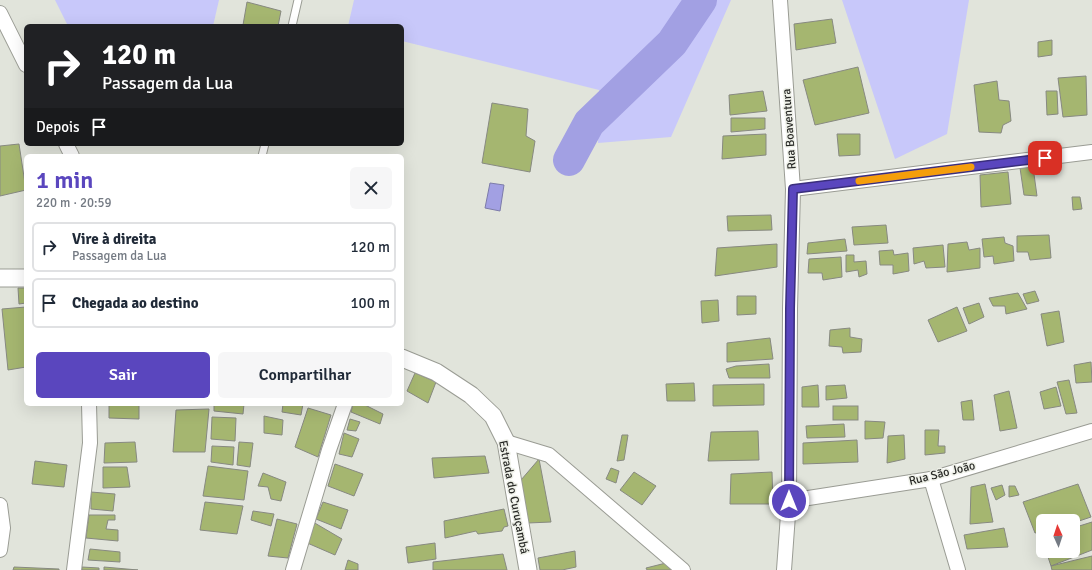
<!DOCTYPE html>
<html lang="pt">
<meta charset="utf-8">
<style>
body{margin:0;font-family:Signika,sans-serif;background:#f6f6f7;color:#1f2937;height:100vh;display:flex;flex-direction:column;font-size:15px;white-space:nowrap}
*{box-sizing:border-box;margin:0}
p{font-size:13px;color:#747a83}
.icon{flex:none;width:22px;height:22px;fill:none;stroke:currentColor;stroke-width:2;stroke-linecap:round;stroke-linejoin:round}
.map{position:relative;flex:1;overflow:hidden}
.details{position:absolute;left:24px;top:154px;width:380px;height:252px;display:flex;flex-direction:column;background:#fff;border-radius:6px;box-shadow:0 4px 16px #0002}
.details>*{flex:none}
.top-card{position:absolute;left:24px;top:24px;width:380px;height:122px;border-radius:6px;box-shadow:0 4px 16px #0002;background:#202124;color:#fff;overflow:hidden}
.needle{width:26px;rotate:357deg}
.fabs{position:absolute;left:1036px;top:514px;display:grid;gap:8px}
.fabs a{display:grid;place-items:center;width:44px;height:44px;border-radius:6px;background:#fff;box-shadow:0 4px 16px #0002;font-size:20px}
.pin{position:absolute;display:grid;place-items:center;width:34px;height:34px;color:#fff;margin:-17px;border-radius:8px;box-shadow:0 2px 6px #0006}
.me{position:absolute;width:44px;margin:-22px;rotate:0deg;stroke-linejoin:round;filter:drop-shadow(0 0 3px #0008)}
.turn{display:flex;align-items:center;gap:14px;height:84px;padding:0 12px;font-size:18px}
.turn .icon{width:52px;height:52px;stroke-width:2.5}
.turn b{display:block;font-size:28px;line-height:34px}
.then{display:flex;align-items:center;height:38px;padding:0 12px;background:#0003;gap:8px;font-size:15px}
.round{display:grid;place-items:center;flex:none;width:42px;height:42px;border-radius:6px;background:#f6f6f7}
.head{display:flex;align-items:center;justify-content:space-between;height:68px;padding:0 12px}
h1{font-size:24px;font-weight:600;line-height:30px;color:#5a46be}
.cta{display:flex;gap:8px;margin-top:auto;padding:8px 12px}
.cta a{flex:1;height:46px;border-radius:6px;background:#5a46be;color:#fff;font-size:16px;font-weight:600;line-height:46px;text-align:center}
.cta a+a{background:#f6f6f7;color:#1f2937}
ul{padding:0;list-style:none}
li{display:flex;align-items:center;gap:12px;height:50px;margin:0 8px 6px;padding:0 4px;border:2px solid #e0e1e3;border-radius:6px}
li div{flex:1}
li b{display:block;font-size:15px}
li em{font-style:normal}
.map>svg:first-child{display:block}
</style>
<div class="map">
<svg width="1092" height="570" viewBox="0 0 1092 570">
<rect width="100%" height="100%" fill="#e1e4db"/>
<!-- green -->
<g fill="#c8c8fa">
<polygon points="55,0 219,0 213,26 68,26"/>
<polygon points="354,0 731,0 671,137 598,143 599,90 402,41 402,26 348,26"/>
<polygon points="842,0 969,0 947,134 895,159"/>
</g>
<!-- water -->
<polygon fill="#a2a0e3" stroke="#7d7caa" points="490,183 504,185 500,211 485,208"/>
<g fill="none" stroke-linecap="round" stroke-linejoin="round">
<!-- river -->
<polyline stroke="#a2a0e3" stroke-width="32" points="569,160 589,123 672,43 701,0"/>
</g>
<!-- building -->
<g fill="#a5b670" stroke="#878981">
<polygon points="247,2 281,11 278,26 243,25"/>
<polygon points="832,19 836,43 796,50 794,24"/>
<polygon points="1052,40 1052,55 1038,57 1038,42"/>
<polygon points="858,67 869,113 815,125 803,80"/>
<polygon points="1086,76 1087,115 1063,117 1058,78"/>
<polygon points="997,81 999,100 1009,101 1011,121 1003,125 1001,133 979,132 974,85"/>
<polygon points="763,91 767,111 730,115 729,95"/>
<polygon points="1046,91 1057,91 1058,114 1047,115"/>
<polygon points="492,103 528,109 526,136 535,141 530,172 482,163"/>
<polygon points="731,118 765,118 765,129 731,132"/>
<polygon points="766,134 766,155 722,159 723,136"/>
<polygon points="837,134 860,134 860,155 839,156"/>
<polygon points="19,144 26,190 0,196 0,146"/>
<polygon points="1033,167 1037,196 1024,195 1020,168"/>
<polygon points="1008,172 1011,204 981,207 980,175"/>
<polygon points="1072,197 1080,197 1082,209 1073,210"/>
<polygon points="771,215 772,230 728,231 727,216"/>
<polygon points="886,225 888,243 854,245 852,227"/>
<polygon points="1049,235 1051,258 1030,260 1028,252 1017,252 1017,236"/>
<polygon points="1004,237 1005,243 1013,246 1014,261 994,264 993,256 984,257 982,239"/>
<polygon points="845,239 847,251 807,254 808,243"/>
<polygon points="967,242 969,250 980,248 980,268 947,272 948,244"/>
<polygon points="777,244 777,267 715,276 717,248"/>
<polygon points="943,245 945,267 926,268 924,261 914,264 913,248"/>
<polygon points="893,250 894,255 908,253 909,271 893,274 893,265 880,265 879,251"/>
<polygon points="846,255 854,255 854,262 866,261 867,274 859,277 858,270 846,272"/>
<polygon points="841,257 842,277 823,280 822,273 808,273 809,259"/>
<polygon points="18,288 26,288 26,303 19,304"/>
<polygon points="1035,291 1039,301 1027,304 1023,294"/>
<polygon points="1018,293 1027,309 1006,314 1005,306 993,306 989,298"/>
<polygon points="737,296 756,296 756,314 737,315"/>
<polygon points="718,300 719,321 702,323 701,301"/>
<polygon points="979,303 984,317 969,324 963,308"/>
<polygon points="26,307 26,367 8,370 2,309"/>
<polygon points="957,307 967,331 938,342 928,320"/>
<polygon points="1059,311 1064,342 1047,346 1041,314"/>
<polygon points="850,328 850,337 862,339 861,352 843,353 842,347 829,346 830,330"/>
<polygon points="770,338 773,359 727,362 727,343"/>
<polygon points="1091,362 1092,382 1076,383 1074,365"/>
<polygon points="769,364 770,378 729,378 726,369 736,366"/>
<polygon points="415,373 436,382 428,403 407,391"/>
<polygon points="1069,380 1077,413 1066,414 1057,382"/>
<polygon points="694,383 695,401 667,401 666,384"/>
<polygon points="764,384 764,405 713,406 713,385"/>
<polygon points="818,385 819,407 802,407 802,387"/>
<polygon points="845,385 847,398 826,400 826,386"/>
<polygon points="1056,387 1061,406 1044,409 1040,392"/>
<polygon points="1009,391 1017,428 1000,431 994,395"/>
<polygon points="972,400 974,420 963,420 961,402"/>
<polygon points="109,404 139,404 139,419 109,418"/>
<polygon points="214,404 244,404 243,414 214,411"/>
<polygon points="283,404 303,404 301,415 282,412"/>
<polygon points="353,404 363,404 383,414 380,424 351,412"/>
<rect x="833" y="406" width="25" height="14"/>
<polygon points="308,408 331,415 318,457 295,447"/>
<polygon points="209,409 205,452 173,452 176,410"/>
<polygon points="264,416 283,420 282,435 264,433"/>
<polygon points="212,417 236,418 235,441 211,439"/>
<polygon points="350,419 360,422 356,431 347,430"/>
<polygon points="865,421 885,422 883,438 865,439"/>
<polygon points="844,424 845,437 807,438 806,426"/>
<polygon points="925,430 939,430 938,446 945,446 945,453 925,455"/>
<polygon points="758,431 759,460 708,461 711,432"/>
<polygon points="344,433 359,439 352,457 339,454"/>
<polygon points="622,435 628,435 624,460 617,461"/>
<polygon points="904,435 905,459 887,463 888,436"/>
<polygon points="857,440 858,462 803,464 803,443"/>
<polygon points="135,442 137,462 104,463 105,443"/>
<polygon points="239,442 253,443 250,467 237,465"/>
<polygon points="212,446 234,447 233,465 211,462"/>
<polygon points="485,456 489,473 434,478 432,458"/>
<polygon points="539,459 551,522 528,523 521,480"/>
<polygon points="35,461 67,465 64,487 32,484"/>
<polygon points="335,464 363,474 354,496 328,486"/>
<polygon points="208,466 248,471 244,500 203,496"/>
<polygon points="103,467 127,467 130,487 103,488"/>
<polygon points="611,468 619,471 616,483 606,479"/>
<polygon points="634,472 656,486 642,505 620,490"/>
<polygon points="772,472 773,504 730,504 731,474"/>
<polygon points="263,473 286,482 281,501 271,499 268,487 258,486"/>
<polygon points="985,484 993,522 970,524 971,487"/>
<polygon points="1078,484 1091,517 1073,523 1073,521 1043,521 1043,531 1035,533 1023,502"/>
<polygon points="1002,485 1005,495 996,500 991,488"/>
<polygon points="1009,486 1015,486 1019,495 1009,497"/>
<polygon points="91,492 115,494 113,511 91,509"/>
<polygon points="205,502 243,506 237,534 200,530"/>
<polygon points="323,502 348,510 341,529 316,519"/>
<polygon points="504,509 508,526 504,527 502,531 478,534 476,531 445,538 444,521"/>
<polygon points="253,511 274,514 271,526 251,520"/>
<polygon points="89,515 115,515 115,520 108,520 106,529 118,530 118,541 86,538"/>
<polygon points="277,519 297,524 288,558 268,556"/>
<polygon points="313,522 342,539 335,555 305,542"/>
<polygon points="1092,522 1092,550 1051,566 1046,551 1073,551 1073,528"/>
<polygon points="1004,528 1008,547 967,549 964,535"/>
<polygon points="435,543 436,559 408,563 406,547"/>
<polygon points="90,549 120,552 120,562 88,560"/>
<polygon points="575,551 576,567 562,570 540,570 538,558"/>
<polygon points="503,554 507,570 433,570 433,562"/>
<polygon points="1092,556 1092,570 1052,570 1051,566"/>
<polygon points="348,560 358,564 358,570 345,570"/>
<polygon points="666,563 671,570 647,570 646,568"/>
<polygon points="14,567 59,569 59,570 13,570"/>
<polygon points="82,567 99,568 99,570 82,570"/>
<polygon points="104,567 138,570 104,570"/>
</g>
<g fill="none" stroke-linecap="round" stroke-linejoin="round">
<!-- service casing -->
<g stroke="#9a9c94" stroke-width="9">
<g id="service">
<polyline points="292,26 298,0"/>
<polyline points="262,156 265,144"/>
</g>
</g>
<!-- minor casing -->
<g stroke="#9a9c94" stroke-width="16">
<g id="minor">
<polyline points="780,0 793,189 790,309 789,501 784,570"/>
<polyline points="0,13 26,65"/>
<polyline points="66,144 72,156"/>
<polyline points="793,189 1092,152"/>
<polyline points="506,442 549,455 683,570"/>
<polyline points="931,479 958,570"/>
<polyline points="789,501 931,479 1092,431"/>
<polyline points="0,505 3,528 0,550"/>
<polyline points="74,570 90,443 89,404"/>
<polyline points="293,570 329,450 345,404"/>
</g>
</g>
<!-- tertiary casing -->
<g stroke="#9a9c94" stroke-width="19">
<g id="tertiary">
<polyline points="0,278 26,278"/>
<polyline points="402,358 436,372 471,395 493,416 506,442 528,570"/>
</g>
</g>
<!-- service -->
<use href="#service" stroke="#fff" stroke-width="7"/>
<!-- minor -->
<use href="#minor" stroke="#fff" stroke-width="14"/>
<!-- tertiary -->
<use href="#tertiary" stroke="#fff" stroke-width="17"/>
</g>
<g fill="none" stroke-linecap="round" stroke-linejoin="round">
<!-- route casing -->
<g stroke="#3a2e7c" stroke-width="10">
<polyline id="route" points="789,501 790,309 793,189 1045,158"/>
</g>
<!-- route -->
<use href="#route" stroke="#5a46be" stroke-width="7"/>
<!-- slow -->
<polyline stroke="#f59e0b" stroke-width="7" points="859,181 971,167"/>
</g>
<g text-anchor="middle" stroke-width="3" stroke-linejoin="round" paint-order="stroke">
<!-- street labels -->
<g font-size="12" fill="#282926" stroke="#eff1e9">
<text transform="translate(789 129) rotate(-94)" y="4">Rua Boaventura</text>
<text transform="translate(942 473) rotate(-14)" y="4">Rua São João</text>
<text transform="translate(514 497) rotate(79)" y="4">Estrada do Curuçambá</text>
</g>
</g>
</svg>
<div class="fabs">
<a><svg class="needle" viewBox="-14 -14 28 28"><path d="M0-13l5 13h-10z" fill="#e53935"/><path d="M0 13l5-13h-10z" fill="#747a83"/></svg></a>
</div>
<div class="pin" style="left:1045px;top:158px;background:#d93025"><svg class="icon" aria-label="arrive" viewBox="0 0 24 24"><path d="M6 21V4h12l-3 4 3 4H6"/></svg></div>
<svg class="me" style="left:789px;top:501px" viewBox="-20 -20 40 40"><circle r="17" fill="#5a46be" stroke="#fff" stroke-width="3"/><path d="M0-11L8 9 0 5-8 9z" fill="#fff"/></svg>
<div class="top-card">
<div class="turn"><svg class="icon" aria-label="right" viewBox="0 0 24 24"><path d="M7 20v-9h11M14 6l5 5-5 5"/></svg><div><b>120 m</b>Passagem da Lua</div></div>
<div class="then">Depois<svg class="icon" aria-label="arrive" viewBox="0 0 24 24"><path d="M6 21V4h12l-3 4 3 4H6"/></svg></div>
</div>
<section class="details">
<div class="head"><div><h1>1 min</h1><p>220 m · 20:59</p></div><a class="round"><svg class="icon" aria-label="close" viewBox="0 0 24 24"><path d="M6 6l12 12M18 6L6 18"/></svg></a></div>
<ul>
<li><svg class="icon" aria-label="right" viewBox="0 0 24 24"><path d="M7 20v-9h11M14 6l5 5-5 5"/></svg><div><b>Vire à direita</b><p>Passagem da Lua</p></div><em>120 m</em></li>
<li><svg class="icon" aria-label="arrive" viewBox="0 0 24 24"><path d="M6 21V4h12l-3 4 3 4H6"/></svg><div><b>Chegada ao destino</b></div><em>100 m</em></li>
</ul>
<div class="cta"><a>Sair</a><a>Compartilhar</a></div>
</section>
</div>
